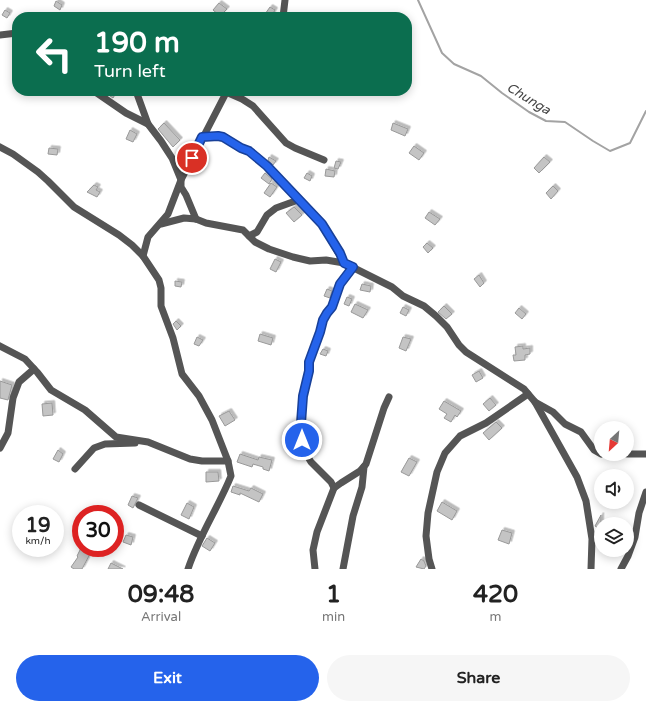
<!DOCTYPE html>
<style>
body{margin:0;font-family:"Varela Round",sans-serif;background:#f6f6f6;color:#222;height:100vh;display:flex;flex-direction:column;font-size:15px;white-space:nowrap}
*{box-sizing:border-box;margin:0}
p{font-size:13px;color:#767676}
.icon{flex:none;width:22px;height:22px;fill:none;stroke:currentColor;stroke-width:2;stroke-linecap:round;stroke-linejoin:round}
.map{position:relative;height:569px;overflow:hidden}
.details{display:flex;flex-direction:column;background:#fff;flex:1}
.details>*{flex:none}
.guide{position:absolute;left:12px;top:12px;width:400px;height:84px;border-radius:16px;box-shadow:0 2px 10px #0003;background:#0b6e4f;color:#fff;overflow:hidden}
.needle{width:26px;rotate:206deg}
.buttons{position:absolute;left:594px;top:421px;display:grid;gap:8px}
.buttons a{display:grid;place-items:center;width:40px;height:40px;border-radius:50%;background:#fff;box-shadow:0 2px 10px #0003;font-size:20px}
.speed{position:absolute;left:12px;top:505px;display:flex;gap:8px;font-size:20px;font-weight:700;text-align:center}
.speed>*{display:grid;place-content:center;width:52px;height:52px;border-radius:50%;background:#fff;box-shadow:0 2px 10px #0003;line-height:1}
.speed small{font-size:10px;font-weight:400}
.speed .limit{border:6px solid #d22;background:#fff;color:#111}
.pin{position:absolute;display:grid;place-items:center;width:34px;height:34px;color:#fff;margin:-17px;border:2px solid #fff;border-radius:50%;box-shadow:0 1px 4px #0007}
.me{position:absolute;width:44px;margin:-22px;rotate:0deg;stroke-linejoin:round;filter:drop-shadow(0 0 3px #0008)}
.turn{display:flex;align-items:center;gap:14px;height:84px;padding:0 16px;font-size:18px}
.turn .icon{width:52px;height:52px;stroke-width:2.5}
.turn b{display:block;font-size:28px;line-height:34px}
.eta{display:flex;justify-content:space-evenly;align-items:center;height:68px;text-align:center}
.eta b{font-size:24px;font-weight:800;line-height:28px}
.action{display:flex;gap:8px;margin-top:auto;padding:8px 16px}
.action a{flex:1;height:46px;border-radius:24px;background:#2563eb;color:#fff;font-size:16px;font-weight:800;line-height:46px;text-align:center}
.action a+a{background:#f6f6f6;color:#222}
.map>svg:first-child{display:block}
</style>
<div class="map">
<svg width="646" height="569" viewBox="0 0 646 569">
<defs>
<filter id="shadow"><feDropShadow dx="2.5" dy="-2.5" stdDeviation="0" flood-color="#0004"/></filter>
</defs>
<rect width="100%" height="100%" fill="#fff"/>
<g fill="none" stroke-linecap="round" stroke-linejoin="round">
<!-- stream -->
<polyline stroke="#a3a3a3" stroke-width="2" points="418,0 442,53 454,64 481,76 502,93 529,112 546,121 565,122 593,141 610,151 630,143 646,111"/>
</g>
<!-- building -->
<g fill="#c4c4c4" stroke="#999" filter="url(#shadow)">
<polygon points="56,1 62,5 60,10 54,6"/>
<polygon points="219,3 227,9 220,16 213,10"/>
<polygon points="270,7 275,10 271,17 263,17"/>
<polygon points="5,10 10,13 7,18 2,15"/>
<polygon points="103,91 112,91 116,93 113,98"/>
<polygon points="164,123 180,140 173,147 158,129"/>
<polygon points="393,123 408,129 405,136 391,130"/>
<polygon points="130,130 137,134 133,142 126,139"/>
<polygon points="414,146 424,153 419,160 409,153"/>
<polygon points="49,148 58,149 57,155 48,154"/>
<polygon points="269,157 276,161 273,165 268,160"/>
<polygon points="544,157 550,162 539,173 534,168"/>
<polygon points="336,161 341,162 338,169 334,168"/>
<polygon points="326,169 335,171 334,177 325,176"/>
<polygon points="265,173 272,179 269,184 261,178"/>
<polygon points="307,173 312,176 310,181 304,178"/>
<polygon points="271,183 277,187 270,197 264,193"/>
<polygon points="94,185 98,187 96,190 100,192 97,197 87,192"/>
<polygon points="553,186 558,191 551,199 546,193"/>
<polygon points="294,207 302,215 294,222 286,213"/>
<polygon points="429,212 440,219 435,225 425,218"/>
<polygon points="427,243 433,248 428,253 423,247"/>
<polygon points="275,259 281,262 276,272 270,269"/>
<polygon points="479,275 484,283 480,287 474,279"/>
<polygon points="175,281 182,282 181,287 175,286"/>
<polygon points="362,284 371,286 370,292 360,290"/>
<polygon points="327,289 332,291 330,298 324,296"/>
<polygon points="347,297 352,299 349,306 344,304"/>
<polygon points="355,304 368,310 363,318 351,312"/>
<polygon points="444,306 452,314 446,319 438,312"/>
<polygon points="403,307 409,310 406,316 400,313"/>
<polygon points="519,308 526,314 522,319 515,313"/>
<polygon points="176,321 181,326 177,330 173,324"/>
<polygon points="260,334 273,338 271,345 258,341"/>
<polygon points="197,337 203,340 199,346 194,344"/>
<polygon points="403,337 411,339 406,351 399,348"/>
<polygon points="523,346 523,349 530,348 530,354 525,355 525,360 514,361 513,355 516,355 515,347"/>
<polygon points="323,349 328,351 326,356 320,354"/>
<polygon points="479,371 483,378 476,382 472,375"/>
<polygon points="0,381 12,385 8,400 0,398"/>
<polygon points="490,398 496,405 489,411 483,404"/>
<polygon points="444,401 461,411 457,417 455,415 451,422 444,418 447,414 439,409"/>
<polygon points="52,403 53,415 43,416 42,404"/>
<polygon points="229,411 235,420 225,426 219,416"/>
<polygon points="496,422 502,428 489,440 483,433"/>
<polygon points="58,450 63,454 59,462 53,459"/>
<polygon points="240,454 258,460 259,457 272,460 269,471 263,469 263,467 253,464 252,467 237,462"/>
<polygon points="409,458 417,462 409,476 401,472"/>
<polygon points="206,472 218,472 219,481 206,482"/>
<polygon points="233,486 249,491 251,488 263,494 259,502 240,493 240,495 231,492"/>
<polygon points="132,496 138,498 133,508 128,505"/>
<polygon points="442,502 457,511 452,520 437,511"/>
<polygon points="187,503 194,507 189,519 181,515"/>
<polygon points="601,515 601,530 595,526"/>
<polygon points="502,530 512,533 509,544 498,540"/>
<polygon points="126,535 133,537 131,545 123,542"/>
<polygon points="207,538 215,543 210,551 202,546"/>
<polygon points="81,548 84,548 91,552 82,569 74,569 71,567 78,557 77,556"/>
<polygon points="421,559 424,561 426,566 424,569 416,567"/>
<polygon points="111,563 123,569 108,569"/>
</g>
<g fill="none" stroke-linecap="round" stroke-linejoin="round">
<!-- minor -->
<g stroke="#555" stroke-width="7">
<polyline points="283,17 285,0"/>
<polyline points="0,35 17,33"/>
<polyline points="94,91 126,113 148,124 161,141 172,158 181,180 181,187 186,195 196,219"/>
<polyline points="136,91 148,124"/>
<polyline points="226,92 242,99 253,106 286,143 295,148 324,160"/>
<polyline points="202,137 218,136 223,137 241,148 249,151 267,166 322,224 344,263"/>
<polyline points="0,147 13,154 38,172 48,181 74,207 119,235 132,245 143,256"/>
<polyline points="161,224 184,218 196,219 206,223 243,230 255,242 269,249 293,257 310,261 326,260 344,263 392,287 403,296 424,306 436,316 447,327 459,345 466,352 524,389 535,402 553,412 565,424 581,432 594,450 601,454"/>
<polyline points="249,236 257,232 267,215 276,208 298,200"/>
<polyline points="0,346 25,359 37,372 51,390 85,410 116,437 148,442 190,459 202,461 228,461"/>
<polyline points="535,402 577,477 586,501 592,539 591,569"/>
<polyline points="0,448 8,433 13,398 19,382 34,369"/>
<polyline points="627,454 646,454"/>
<polyline points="75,469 94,448 105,444 135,443"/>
<polyline points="334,488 331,482 311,462 305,452 303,444 301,423 303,396 309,371 309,362 320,332 323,320 327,313 332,307 340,284 353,267"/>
<polyline points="139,505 202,536"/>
<path d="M188,569C199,536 218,508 231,476L228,461L212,420L199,396L182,374L173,338L161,306V288L159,280L143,256L148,237L168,214L181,180L227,91"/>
<polyline points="315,569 313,550 317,532 334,488 341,483 360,471 366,464 384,408 389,397"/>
<polyline points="343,569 353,516 362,487 364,467"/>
<polyline points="432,569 429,559 426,536 428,513 437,472 445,453 460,436 486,423 528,394"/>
<polyline points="621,569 628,556 635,537 639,513 646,492"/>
</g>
</g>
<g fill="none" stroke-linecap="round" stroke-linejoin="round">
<!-- route casing -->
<g stroke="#184099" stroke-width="10">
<polyline id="route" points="192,158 202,137 218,136 223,137 241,148 249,151 267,166 322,224 340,253 344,263 353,267 340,284 332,307 327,313 323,320 320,332 309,362 309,371 303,396 301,423 302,440"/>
</g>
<!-- route -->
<use href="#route" stroke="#2563eb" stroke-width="7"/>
</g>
<g text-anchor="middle" stroke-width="3.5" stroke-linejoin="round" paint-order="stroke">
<!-- water labels -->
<g font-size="13" font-style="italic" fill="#444" stroke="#fff">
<text transform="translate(529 98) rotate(31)" y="5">Chunga</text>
</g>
</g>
</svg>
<div class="buttons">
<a><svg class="needle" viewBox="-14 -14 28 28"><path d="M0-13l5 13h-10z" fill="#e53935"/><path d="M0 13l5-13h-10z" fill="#767676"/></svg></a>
<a><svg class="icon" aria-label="sound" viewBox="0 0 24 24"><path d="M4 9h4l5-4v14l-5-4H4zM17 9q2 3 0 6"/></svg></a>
<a><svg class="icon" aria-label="layers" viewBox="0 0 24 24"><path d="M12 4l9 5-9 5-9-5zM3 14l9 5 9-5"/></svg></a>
</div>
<div class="speed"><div>19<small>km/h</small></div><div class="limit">30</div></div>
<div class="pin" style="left:192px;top:158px;background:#d93025"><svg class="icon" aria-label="arrive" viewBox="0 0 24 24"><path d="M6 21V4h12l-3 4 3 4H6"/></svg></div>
<svg class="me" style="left:302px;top:440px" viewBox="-20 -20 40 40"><circle r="17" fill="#2563eb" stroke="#fff" stroke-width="3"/><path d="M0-11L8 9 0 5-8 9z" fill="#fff"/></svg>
<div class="guide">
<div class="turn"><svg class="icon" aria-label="left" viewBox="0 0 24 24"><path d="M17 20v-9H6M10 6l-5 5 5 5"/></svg><div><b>190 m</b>Turn left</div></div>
</div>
</div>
<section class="details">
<div class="eta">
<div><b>09:48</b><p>Arrival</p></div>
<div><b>1</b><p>min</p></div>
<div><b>420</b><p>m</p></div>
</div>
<div class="action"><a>Exit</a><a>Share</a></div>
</section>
